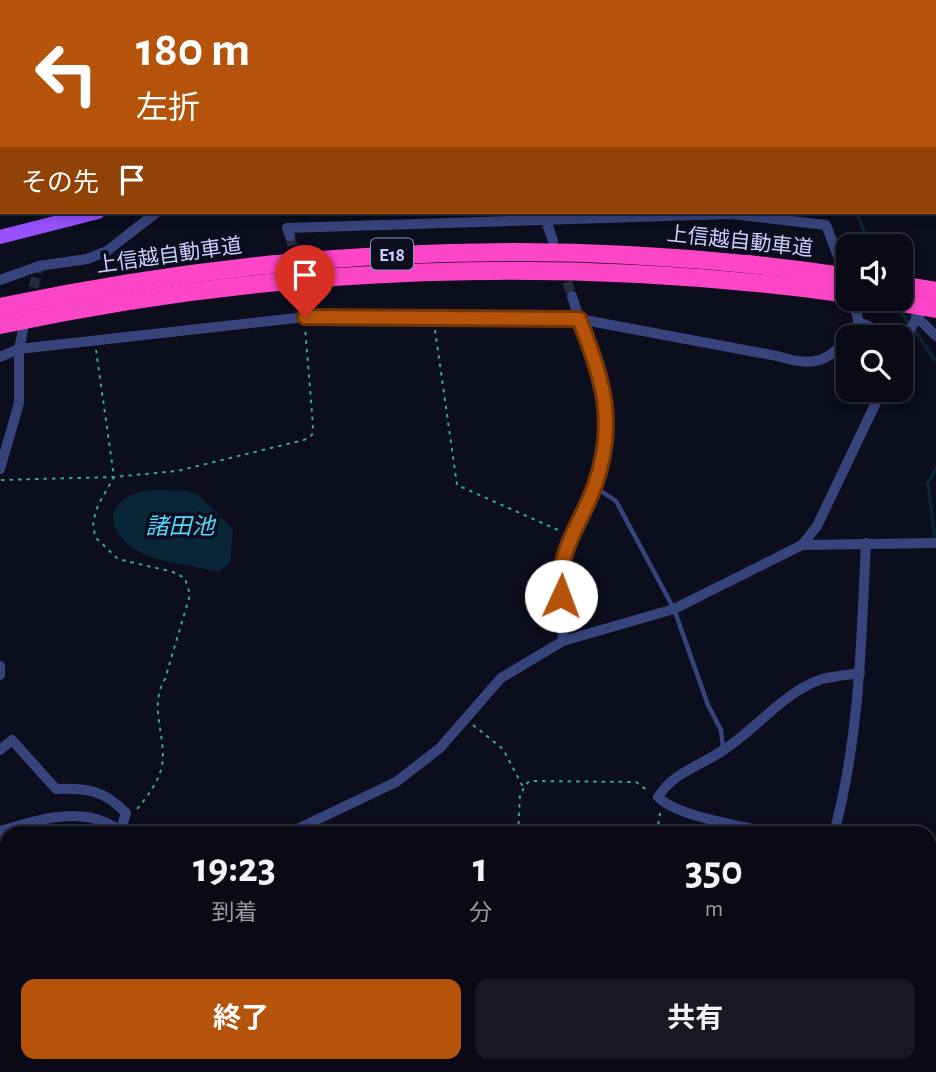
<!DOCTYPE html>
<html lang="ja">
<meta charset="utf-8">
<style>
body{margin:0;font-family:"Alegreya Sans","Noto Sans JP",sans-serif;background:#171823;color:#f1f3f6;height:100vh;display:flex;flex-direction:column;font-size:26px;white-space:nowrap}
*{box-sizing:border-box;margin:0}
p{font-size:23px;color:#999aa1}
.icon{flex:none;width:38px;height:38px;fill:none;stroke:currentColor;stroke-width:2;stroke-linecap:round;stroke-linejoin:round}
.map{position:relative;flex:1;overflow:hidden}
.sheet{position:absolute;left:0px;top:826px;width:936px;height:247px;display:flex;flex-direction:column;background:#090a16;border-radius:21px 21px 0 0;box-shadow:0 4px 10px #0003,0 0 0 2px #292b35}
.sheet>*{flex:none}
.guide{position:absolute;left:0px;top:0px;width:936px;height:214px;box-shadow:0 4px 10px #0003,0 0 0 2px #292b35;background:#b45309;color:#fff;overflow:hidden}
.controls{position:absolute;left:836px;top:234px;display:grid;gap:14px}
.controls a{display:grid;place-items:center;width:77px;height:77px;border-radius:14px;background:#090a16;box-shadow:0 4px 10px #0003,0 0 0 2px #292b35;font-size:35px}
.pin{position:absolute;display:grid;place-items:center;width:60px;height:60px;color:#fff;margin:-72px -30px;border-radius:50% 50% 50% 0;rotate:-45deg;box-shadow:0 0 7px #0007}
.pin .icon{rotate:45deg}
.me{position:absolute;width:77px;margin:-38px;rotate:2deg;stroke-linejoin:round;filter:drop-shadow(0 0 5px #0008)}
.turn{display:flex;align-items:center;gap:24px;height:147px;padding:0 21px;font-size:32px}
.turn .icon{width:91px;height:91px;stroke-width:2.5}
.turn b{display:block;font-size:49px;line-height:60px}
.then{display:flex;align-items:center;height:66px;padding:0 21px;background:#0003;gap:14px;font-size:26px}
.eta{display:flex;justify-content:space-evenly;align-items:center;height:119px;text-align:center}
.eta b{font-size:42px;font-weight:700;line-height:49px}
.action{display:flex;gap:14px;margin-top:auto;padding:14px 21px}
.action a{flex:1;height:80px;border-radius:14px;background:#b45309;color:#fff;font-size:28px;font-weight:700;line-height:80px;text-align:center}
.action a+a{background:#171823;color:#f1f3f6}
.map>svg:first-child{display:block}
</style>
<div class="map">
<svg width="936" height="1072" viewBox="0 0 936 1072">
<rect width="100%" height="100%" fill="#0c0d1d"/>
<!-- water -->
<path fill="#092639" d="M184,490L197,494L233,529L230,563L218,572C195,566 166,564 144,554C115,541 96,509 136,493C148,488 170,491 184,490Z"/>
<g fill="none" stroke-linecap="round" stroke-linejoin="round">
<!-- stream -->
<g stroke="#092639" stroke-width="3.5">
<polyline points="660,0 662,2"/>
<polyline points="856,212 871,247"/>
<polyline points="898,308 936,361"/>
<polyline points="935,540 928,483 936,468"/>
<polyline points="929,867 936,853"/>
<polyline points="876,1066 877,1072"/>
</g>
<!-- street-tunnel -->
<g stroke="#282a3f" stroke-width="10" stroke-dasharray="10 5" stroke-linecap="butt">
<polyline points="290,236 301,284"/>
<polyline points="562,268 572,296"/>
<polyline points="30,302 39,266"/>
</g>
<!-- path -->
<g stroke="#2ead89" stroke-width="2" stroke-dasharray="3.5 5" stroke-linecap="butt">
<polyline points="318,0 319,2"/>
<polyline points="265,2 267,0"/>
<polyline points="0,98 2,98"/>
<polyline points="435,330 457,485 558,530"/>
<path d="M96,350L114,477L98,505L93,522L95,537L118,559L173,572L185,578L190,595L165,679C148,707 167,736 162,766C159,781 147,797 137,809"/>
<polyline points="1,480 114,477 177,471 304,440 312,435 313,425 305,327"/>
<polyline points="473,725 503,749 523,787"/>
<polyline points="518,833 520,794 529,781 636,782 648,791"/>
<polyline points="657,833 660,813"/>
<polyline points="109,1066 111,1072"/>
<polyline points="349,1072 357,1066"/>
</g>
<!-- lane -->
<polyline stroke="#37447c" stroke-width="4.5" points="595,487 616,501 674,609 708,705 721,730 723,748"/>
<!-- street -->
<g stroke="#37447c" stroke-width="10">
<polyline points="508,0 509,2"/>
<polyline points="543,212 553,241"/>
<polyline points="290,236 287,228 731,214 826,225 846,277"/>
<polyline points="0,280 39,266 87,259 107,251 157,212"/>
<polyline points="303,292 305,317"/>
<polyline points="852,299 859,322"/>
<polyline points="916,316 936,336"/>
<polyline points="859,322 896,338"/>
<polyline points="901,345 924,306"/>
<path d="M0,357L19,349L305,317L579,319L777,356C823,370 832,358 859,322"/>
<polyline points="0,469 19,403 19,349 23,330"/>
<polyline points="802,545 817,526 882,390"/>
<path d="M563,641C561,607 555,572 567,540C581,507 603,477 606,440C609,384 587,347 572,296"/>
<polyline points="0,666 0,675"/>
<path d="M0,750L12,740L56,789C87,788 104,790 126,813L121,830"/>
<path d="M0,831C30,823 61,811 92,818C105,821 117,829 128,833"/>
<polyline points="289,833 396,782 440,748 501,678 563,641 674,609 802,545 936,543"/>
<path d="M769,833C740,825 678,817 658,797C674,772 698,767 722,751C756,730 783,692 822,679C834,676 847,675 860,673"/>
<path d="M834,833C860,736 861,643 866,543"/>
<polyline points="766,1072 768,1066"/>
</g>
<!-- primary -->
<g stroke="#9651fd" stroke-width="14">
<polyline points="934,88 936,89"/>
<polyline points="0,237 98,212"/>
</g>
<!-- highway -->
<g stroke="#fd45c7" stroke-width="18">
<polyline points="901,285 936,291"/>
<polyline points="879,299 936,309"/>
<path d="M0,307C280,248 565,234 849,277"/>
<path d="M0,325C279,265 566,255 849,294"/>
</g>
</g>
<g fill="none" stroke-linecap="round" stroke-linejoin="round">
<!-- route casing -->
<g stroke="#753606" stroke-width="18">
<path id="route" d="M305,317L579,319C603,378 617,423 595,485C580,527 557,548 561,596"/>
</g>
<!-- route -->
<use href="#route" stroke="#b45309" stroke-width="12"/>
</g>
<g text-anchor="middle" stroke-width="7" stroke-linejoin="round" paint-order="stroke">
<!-- shield labels -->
<rect fill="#0c0d1d" stroke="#9095ba" stroke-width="2" x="371" y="238.5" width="42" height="31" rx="5"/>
<g font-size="19" font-weight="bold" fill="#c9cffe">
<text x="392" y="261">E18</text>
</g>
<!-- street labels -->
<g font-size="21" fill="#c9cffe" stroke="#0c0d1d">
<text transform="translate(740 241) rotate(6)" y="7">上信越自動車道</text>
<text transform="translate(169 255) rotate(-8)" y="7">上信越自動車道</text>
</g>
<!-- water labels -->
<g font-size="23" font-style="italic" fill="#58d6fd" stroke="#0c0d1d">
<text x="180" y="534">諸田池</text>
</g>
</g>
</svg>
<div class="controls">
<a><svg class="icon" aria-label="sound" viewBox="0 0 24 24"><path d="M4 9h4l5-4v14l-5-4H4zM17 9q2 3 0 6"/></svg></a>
<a><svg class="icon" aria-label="search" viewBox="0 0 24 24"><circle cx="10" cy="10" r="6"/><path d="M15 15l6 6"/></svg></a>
</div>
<div class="pin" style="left:305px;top:317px;background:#d93025"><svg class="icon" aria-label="arrive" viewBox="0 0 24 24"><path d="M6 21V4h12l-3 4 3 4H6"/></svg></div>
<svg class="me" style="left:561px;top:596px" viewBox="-20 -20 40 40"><circle r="19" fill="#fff"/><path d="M0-13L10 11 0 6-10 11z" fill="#b45309"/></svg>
<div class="guide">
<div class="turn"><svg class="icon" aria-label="left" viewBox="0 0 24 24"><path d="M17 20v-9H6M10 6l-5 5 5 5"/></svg><div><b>180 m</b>左折</div></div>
<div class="then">その先<svg class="icon" aria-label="arrive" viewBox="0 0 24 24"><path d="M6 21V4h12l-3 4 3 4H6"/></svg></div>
</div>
<section class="sheet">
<div class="eta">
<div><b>19:23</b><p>到着</p></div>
<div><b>1</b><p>分</p></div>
<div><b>350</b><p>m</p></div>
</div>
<div class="action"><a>終了</a><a>共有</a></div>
</section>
</div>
